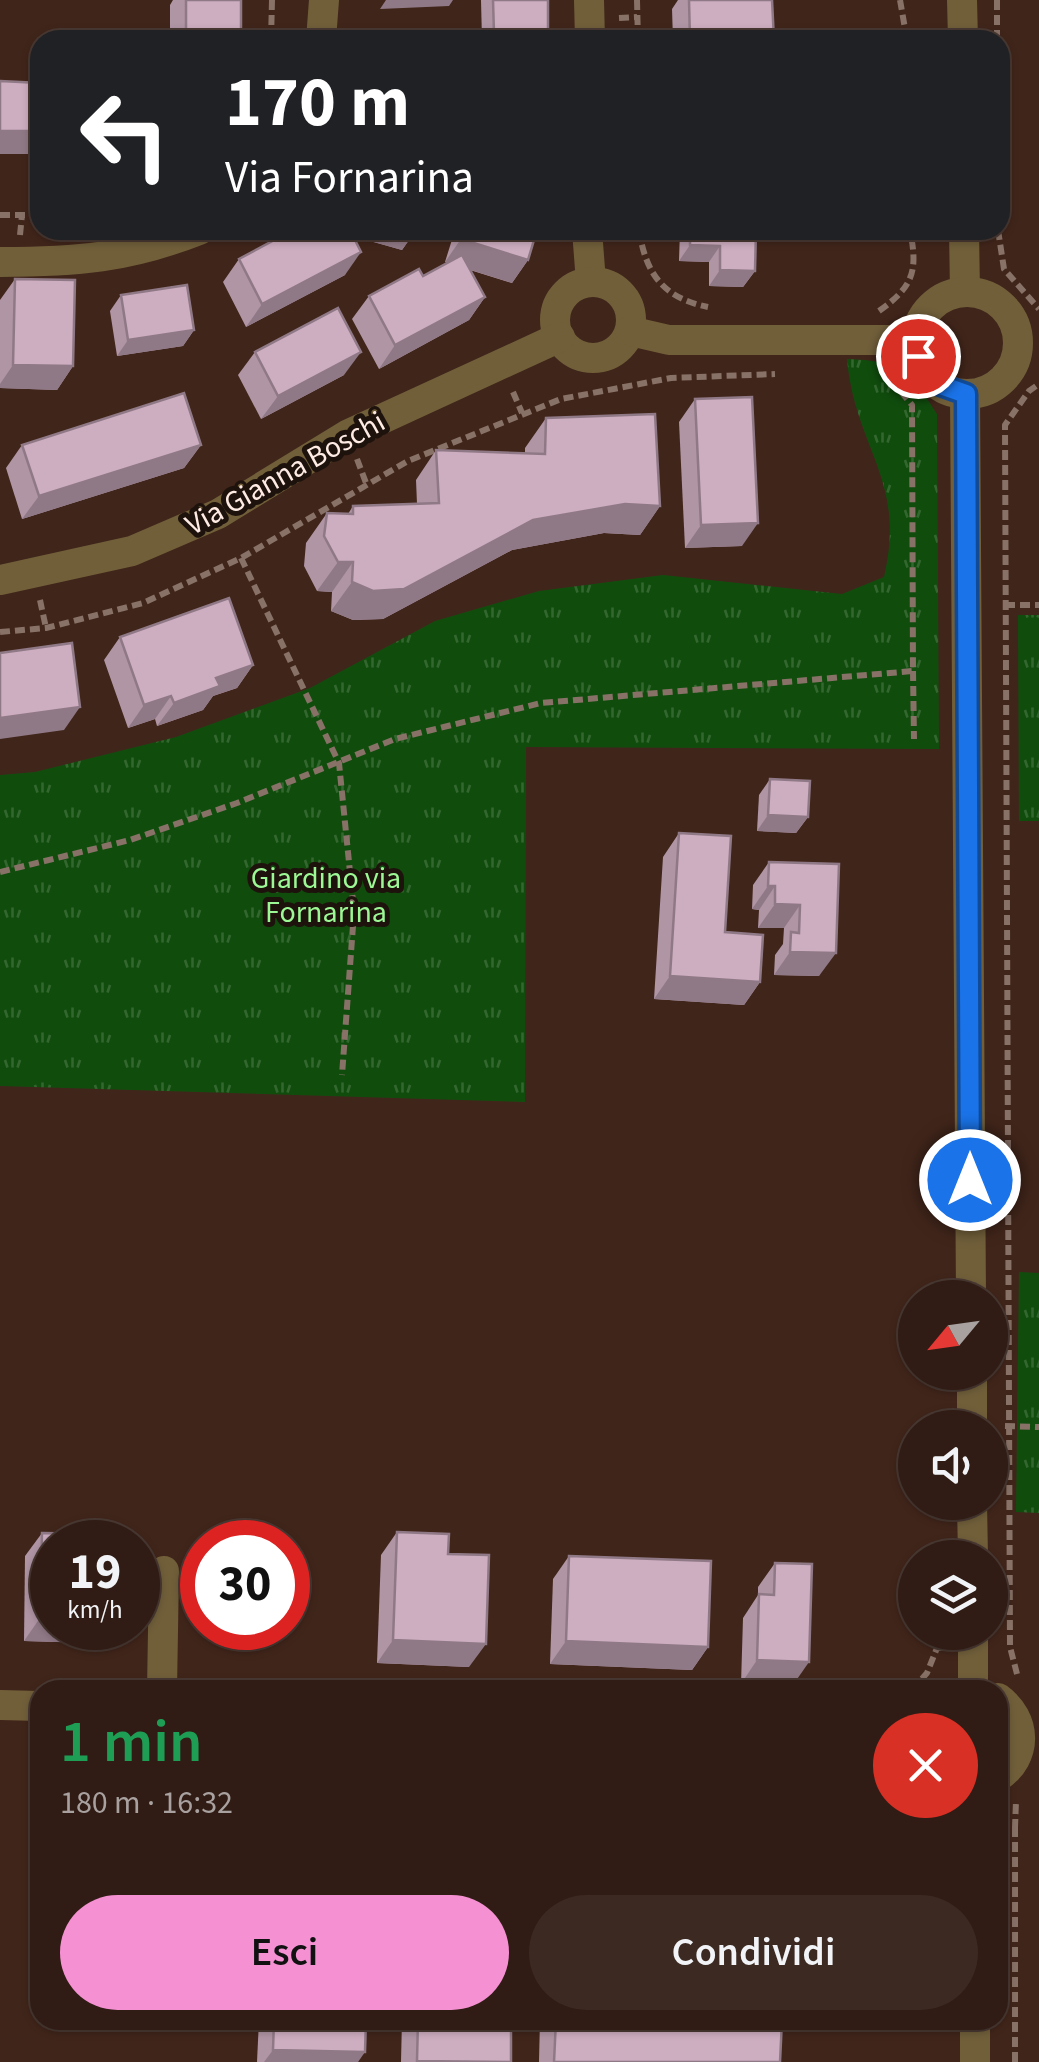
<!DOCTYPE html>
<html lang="it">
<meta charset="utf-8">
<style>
body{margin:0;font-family:"Source Sans 3",sans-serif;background:#3c2922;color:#f1f3f6;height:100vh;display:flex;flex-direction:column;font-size:38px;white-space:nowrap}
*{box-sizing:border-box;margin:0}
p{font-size:32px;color:#a8a1a0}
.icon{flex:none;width:55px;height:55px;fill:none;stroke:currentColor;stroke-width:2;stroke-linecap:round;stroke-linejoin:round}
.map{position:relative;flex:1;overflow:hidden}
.drawer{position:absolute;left:30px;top:1680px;width:978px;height:350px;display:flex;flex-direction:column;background:#301c14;border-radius:30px;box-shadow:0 2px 8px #0004,0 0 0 2px #4b3a34}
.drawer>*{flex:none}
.hud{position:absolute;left:30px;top:30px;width:980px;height:210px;border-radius:30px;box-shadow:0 2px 8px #0004,0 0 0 2px #4b3a34;background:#202124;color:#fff;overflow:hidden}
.needle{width:65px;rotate:241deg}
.buttons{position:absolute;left:898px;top:1280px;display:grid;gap:20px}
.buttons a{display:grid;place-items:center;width:110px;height:110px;border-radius:50%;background:#301c14;box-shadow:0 2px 8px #0004,0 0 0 2px #4b3a34;font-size:50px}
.speed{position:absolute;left:30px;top:1520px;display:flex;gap:20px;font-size:50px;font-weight:700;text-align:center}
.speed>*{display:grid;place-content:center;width:130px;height:130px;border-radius:50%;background:#301c14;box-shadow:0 2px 8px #0004,0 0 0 2px #4b3a34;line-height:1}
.speed small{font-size:25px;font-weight:400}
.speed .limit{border:15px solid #d22;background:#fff;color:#111}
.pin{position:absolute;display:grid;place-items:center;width:85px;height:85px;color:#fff;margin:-42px;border:5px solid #fff;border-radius:50%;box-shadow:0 2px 10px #0007}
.me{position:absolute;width:110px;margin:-55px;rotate:0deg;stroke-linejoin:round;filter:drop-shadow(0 0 8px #0008)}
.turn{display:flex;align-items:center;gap:35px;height:210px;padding:0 30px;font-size:45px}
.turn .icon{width:130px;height:130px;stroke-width:2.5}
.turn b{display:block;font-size:70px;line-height:85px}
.round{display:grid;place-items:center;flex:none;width:105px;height:105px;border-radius:52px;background:#3c2922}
.head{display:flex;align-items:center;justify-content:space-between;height:170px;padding:0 30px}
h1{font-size:60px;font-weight:600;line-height:75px;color:#1e9e55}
.action{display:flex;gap:20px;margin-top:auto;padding:20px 30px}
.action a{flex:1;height:115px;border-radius:60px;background:#f591d2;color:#111;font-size:40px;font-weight:600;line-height:115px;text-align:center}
.action a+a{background:#3c2922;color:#f1f3f6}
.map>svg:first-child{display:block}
</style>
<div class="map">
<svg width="1039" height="2062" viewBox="0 0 1039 2062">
<defs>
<pattern id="park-tufts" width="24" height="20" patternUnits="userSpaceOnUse" patternTransform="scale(2.5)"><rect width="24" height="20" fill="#104d0d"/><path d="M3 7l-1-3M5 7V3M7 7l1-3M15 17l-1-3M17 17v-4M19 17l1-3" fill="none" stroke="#346730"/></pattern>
</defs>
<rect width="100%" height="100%" fill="#40251a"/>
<!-- park -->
<g fill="url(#park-tufts)">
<path d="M847,359C899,361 909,369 937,414L939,749L526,747L525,1102L0,1086V775L35,772L176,737L310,688L435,621L539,591L663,575L842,594L884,577C907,479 855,449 847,359Z"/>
<polygon points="1018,615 1039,615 1039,821 1019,821"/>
<polygon points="1019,1272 1039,1273 1039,1513 1016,1512"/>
</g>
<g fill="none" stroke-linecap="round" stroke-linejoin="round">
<!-- path -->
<g stroke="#887167" stroke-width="6" stroke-dasharray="10 5" stroke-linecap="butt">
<polyline points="637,0 638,40"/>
<polyline points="900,0 907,40"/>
<polyline points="997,0 997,40"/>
<polyline points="619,18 637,17"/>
<polyline points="271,40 272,0"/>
<polyline points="0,215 40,215"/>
<path d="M639,230C646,275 664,298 708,307"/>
<polyline points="998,230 1004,269 1039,309"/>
<polyline points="20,235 22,215"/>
<polyline points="616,235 639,235"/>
<path d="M879,311C914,286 918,271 910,230"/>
<polyline points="513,392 522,413"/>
<polyline points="357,459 366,483"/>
<polyline points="241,558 339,763 354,912 342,1075"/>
<polyline points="40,600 46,628"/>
<polyline points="1005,605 1039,605"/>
<polyline points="0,632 46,628 143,603 241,558 408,461 561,399 671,378 775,374"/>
<polyline points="913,671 914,739"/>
<polyline points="0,872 130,840 237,803 395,739 541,703 913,671 912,405 881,368"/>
<polyline points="1005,1426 1039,1427"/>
<polyline points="937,1632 937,1648"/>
<polyline points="1017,1674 1010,1647 1005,425 1029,391 1039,384"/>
<polyline points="912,1690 927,1673 937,1648 944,1648"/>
<polyline points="998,1827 1015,1827 1016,1801"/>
<polyline points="1015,2062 1015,1827"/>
</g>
<!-- minor -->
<g stroke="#715f3a" stroke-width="30">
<polyline points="589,0 590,40"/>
<polyline points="962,0 963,40"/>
<polyline points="321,40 324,0"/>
<polyline points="587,230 591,282"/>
<polyline points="964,230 965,292"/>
<path d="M0,262C76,262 128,258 199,230"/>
<circle cx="593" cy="320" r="38"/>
<circle cx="967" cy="343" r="51"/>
<polyline points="630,331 669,340 916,340"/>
<polyline points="965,394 971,1298"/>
<polyline points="0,580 132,551 218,514 347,435 560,337"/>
<polyline points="972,1372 972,1428"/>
<polyline points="972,1502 973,1558"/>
<polyline points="973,1632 973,1690"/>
<polyline points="162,1690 164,1571"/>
<path d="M998,1698C1027,1719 1028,1757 998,1777"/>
<polyline points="0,1705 40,1706"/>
<polyline points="975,2020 975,2062"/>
</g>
</g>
<!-- wall -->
<g fill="#b095a5">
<polygon points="173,0 241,0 241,40 170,40 170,5"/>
<polygon points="481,0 548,0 548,32 543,40 482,40"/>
<polygon points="678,0 772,0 774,40 673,40 672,9"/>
<polygon points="293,230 416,230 402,250 353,236 345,275 246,327 223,282 239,259"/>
<polygon points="455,230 537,230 528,260 512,283 470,270 485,297 469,320 379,369 352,319 369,296 423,276 448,263 445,262"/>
<polygon points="680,230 756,230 755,271 743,287 709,286 709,262 679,261"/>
<polygon points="15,279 73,366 57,390 0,388 0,300"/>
<polygon points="121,295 194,330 183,346 117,356 110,311"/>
<polygon points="255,352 344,375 261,419 238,375"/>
<polygon points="695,399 742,546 685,548 679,422"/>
<polygon points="546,418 660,506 640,535 604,533 512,550 383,619 353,620 331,611 332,592 317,591 304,566 306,543 327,513 348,514 353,506 417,504 416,480 436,450 525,453 525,448"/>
<polygon points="22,445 201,445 184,468 22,519 6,468"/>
<polygon points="120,637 253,665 237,688 213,696 203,710 157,726 155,719 128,728 104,660"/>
<polygon points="770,779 808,817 796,833 757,831 759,795"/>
<polygon points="679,833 725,932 760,982 744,1005 654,999 663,857"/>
<polygon points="769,862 839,864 819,976 774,975 775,955 783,944 784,928 758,928 759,910 752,909 753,885"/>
<polygon points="397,1532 448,1554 469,1667 377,1663 381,1555"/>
<polygon points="42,1533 91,1643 24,1641 25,1556"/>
<polygon points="569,1556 708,1647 692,1670 550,1664 553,1579"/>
<polygon points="775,1563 793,1685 741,1684 743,1618 758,1595 758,1587"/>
<polygon points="259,2020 366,2020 358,2062 257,2062"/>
<polygon points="402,2020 511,2020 511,2062 401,2062"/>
<polygon points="540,2020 782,2020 780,2062 539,2062"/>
</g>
<!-- shaded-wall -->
<g fill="#907986">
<polygon points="386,0 453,0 449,6 380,9"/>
<polygon points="548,32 543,40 489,40 494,33"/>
<rect x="0" y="131" width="40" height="23"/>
<polygon points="330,230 416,230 402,250"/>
<polygon points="461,239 528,260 512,283 445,262"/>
<polygon points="690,245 720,246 709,262 679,261"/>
<polygon points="361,252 345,275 246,327 262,304"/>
<polygon points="720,270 755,271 743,287 709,286"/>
<polygon points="485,297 469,320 379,369 395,345"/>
<polygon points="194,330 183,346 117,356 128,340"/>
<polygon points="361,352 344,375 261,419 278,396"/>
<polygon points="13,365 73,366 57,390 0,388 0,384"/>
<polygon points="201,445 184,468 22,519 39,496"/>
<polygon points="625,504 660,506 640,535 604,533 512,550 383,619 353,620 331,611 352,582 533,520"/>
<polygon points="758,523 742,546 685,548 701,525"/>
<polygon points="338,562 353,562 332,592 317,591"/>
<polygon points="253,665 237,688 213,696 203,710 157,726 174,703 216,678"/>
<polygon points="171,696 155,719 128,728 144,705"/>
<polygon points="80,707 64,730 0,739 0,718"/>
<polygon points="768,815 808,817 796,833 757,831"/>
<polygon points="768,886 775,886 759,910 752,909"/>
<polygon points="775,904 800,905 784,928 758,928"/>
<polygon points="790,952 836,953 819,976 774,975"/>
<polygon points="670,976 760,982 744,1005 654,999"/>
<polygon points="40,1618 52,1618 52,1628 102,1628 91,1643 24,1641"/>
<polygon points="393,1640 486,1644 469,1667 377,1663"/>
<polygon points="566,1641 708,1647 692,1670 550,1664"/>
<polygon points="757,1660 809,1662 793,1685 741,1684"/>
<polygon points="273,2050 365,2052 358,2062 264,2062"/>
</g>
<!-- building -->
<g fill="#cdadc0" stroke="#907986" stroke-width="2.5">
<rect x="186" y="0" width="55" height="40"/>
<polygon points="493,0 548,0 548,32 494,33"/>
<polygon points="689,0 772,0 774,40 690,40"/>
<polygon points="381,38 447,39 381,40"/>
<polygon points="0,81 40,83 40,131 0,131"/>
<polygon points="293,230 350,230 361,252 262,304 239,259"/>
<polygon points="464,230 537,230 528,260 461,239"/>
<polygon points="690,230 756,230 755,271 720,270 720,246 690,245"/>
<polygon points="462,255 485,297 395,345 369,296 419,269 423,276"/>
<polygon points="15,279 75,280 73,366 13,365"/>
<polygon points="187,285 194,330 128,340 121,295"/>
<polygon points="338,308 361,352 278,396 255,352"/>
<polygon points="184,393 201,445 39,496 22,445"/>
<polygon points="752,397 758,523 701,525 695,399"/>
<polygon points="655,414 660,506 625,504 533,520 404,589 373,591 352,582 353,562 338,562 324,536 327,513 353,514 353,506 439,503 436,450 545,454 546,418"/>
<polygon points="229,598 253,665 216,678 220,686 174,703 171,696 144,705 120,637"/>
<polygon points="72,643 80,707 0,718 0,653"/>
<polygon points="770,779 810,781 808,817 768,815"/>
<polygon points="679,833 731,836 725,932 763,935 760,982 670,976"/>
<polygon points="769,862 839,864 836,953 790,952 791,932 799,933 800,905 775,904 775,886 768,886"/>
<polygon points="397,1532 449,1534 448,1554 489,1555 486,1644 393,1640"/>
<polygon points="42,1533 109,1534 109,1542 52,1542 52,1618 40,1618"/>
<polygon points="569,1556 711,1561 708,1647 566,1641"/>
<polygon points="775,1563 812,1564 809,1662 757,1660 759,1594 774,1595"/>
<polygon points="274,2020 366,2020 365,2052 273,2050"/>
<polygon points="418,2020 511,2020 511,2062 417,2061"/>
<polygon points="556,2020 782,2020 780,2062 554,2062"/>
</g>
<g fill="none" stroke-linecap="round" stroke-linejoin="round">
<!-- route casing -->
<g stroke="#114b97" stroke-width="25">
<polyline id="route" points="918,356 935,383 966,394 970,1180"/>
</g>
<!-- route -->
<use href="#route" stroke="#1a73e8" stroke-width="18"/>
</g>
<g text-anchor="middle" stroke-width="10" stroke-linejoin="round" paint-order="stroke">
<!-- street labels -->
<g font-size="30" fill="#feece4" stroke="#1e120d">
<text transform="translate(285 473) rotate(-29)" y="10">Via Gianna Boschi</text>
</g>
<!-- park labels -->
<g font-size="30" fill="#9cf894" stroke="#1e120d">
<text x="326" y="888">Giardino via<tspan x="326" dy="34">Fornarina</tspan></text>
</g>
</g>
</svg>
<div class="buttons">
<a><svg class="needle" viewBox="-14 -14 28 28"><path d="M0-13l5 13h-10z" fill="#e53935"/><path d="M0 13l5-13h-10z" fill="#a8a1a0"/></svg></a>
<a><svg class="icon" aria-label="sound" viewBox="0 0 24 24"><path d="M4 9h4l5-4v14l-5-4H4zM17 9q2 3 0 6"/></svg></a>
<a><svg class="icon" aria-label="layers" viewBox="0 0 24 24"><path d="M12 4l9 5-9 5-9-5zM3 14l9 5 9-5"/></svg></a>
</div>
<div class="speed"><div>19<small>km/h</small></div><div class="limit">30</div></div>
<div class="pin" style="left:918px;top:356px;background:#d93025"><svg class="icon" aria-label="arrive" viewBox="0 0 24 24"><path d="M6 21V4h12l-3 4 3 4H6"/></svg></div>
<svg class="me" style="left:970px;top:1180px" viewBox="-20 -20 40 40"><circle r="17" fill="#1a73e8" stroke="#fff" stroke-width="3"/><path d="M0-11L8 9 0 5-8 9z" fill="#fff"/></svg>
<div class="hud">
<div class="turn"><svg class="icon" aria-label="left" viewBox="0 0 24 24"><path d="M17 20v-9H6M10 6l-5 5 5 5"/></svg><div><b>170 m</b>Via Fornarina</div></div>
</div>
<section class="drawer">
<div class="head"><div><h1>1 min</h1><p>180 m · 16:32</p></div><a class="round" style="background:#d93025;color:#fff"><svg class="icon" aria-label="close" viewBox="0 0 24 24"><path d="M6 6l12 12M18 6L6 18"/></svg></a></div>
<div class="action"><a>Esci</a><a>Condividi</a></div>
</section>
</div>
